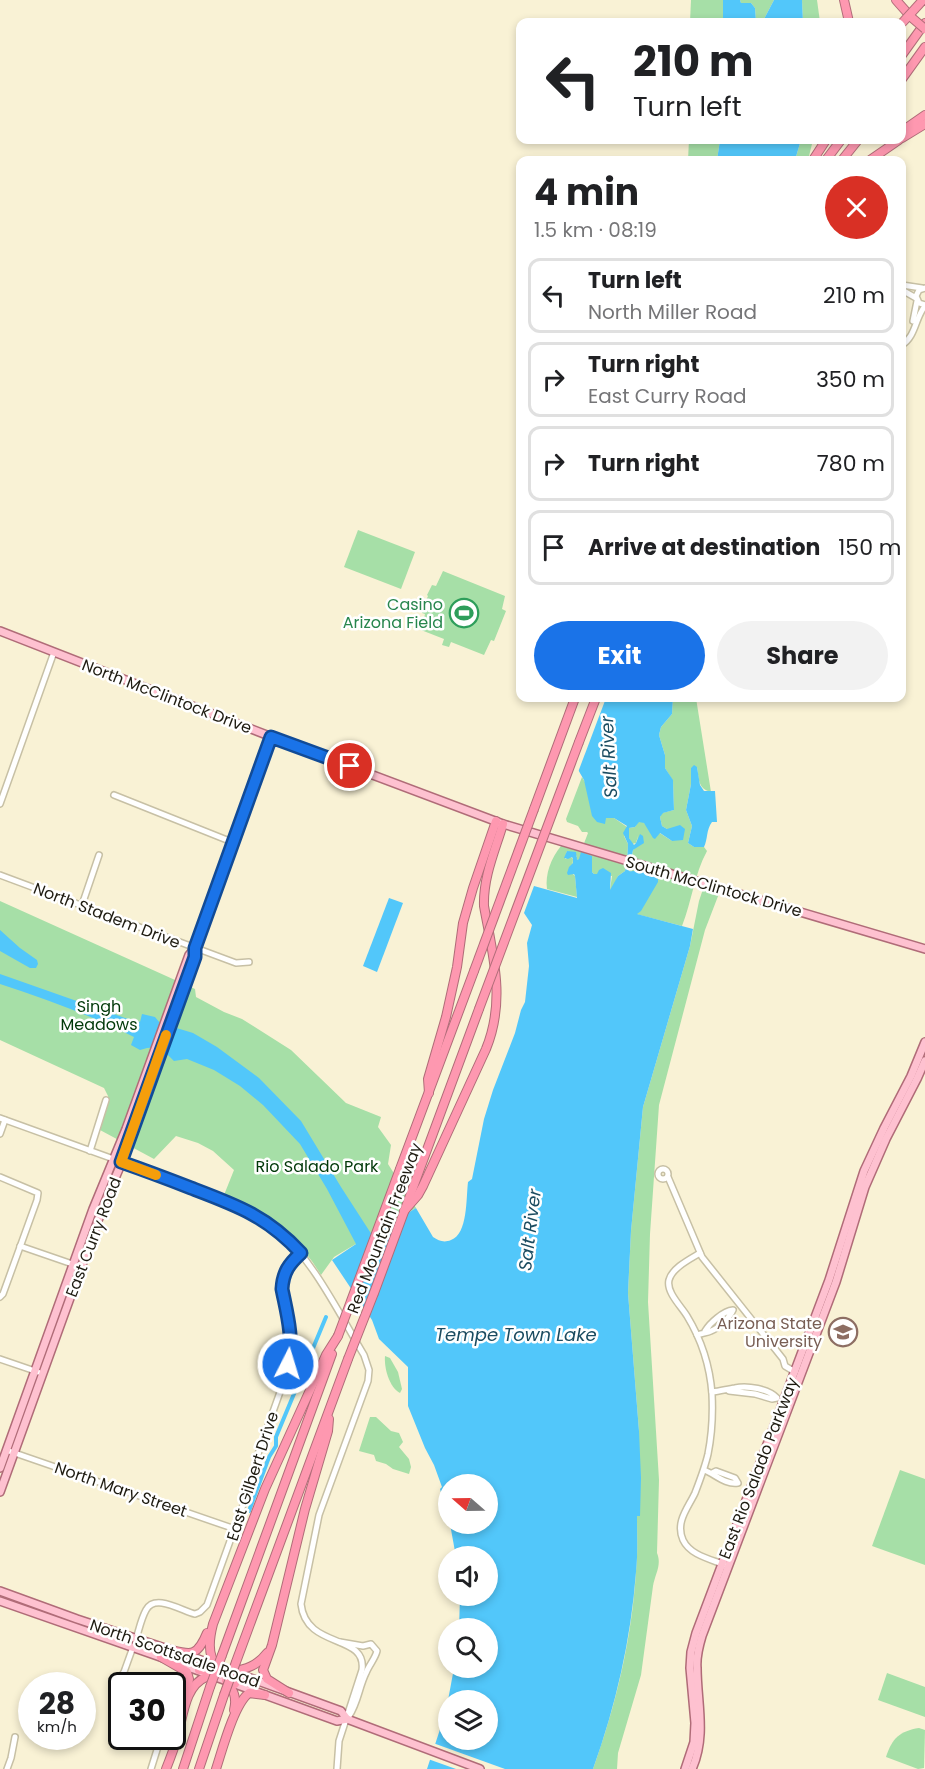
<!DOCTYPE html>
<meta charset="utf-8">
<style>
body{margin:0;font-family:Poppins,sans-serif;background:#f2f2f2;color:#202124;height:100vh;display:flex;flex-direction:column;font-size:22px;white-space:nowrap}
*{box-sizing:border-box;margin:0}
p{font-size:20px;color:#757577}
.icon{flex:none;width:33px;height:33px;fill:none;stroke:currentColor;stroke-width:2;stroke-linecap:round;stroke-linejoin:round}
.map{position:relative;flex:1;overflow:hidden}
.side{position:absolute;left:516px;top:156px;width:390px;height:546px;display:flex;flex-direction:column;background:#fff;border-radius:12px;box-shadow:0 3px 9px #0003}
.side>*{flex:none}
.hud{position:absolute;left:516px;top:18px;width:390px;height:126px;border-radius:12px;box-shadow:0 3px 9px #0003;background:#fff;color:#202124;overflow:hidden}
.needle{width:39px;rotate:290deg}
.tools{position:absolute;left:438px;top:1474px;display:grid;gap:12px}
.tools a{display:grid;place-items:center;width:60px;height:60px;border-radius:50%;background:#fff;box-shadow:0 3px 9px #0003;font-size:30px}
.speed{position:absolute;left:18px;top:1672px;display:flex;gap:12px;font-size:30px;font-weight:700;text-align:center}
.speed>*{display:grid;place-content:center;width:78px;height:78px;border-radius:50%;background:#fff;box-shadow:0 3px 9px #0003;line-height:1}
.speed small{font-size:15px;font-weight:400}
.speed .limit{border:3px solid #111;border-radius:9px;background:#fff;color:#111}
.pin{position:absolute;display:grid;place-items:center;width:51px;height:51px;color:#fff;margin:-26px;border:3px solid #fff;border-radius:50%;box-shadow:0 2px 6px #0007}
.me{position:absolute;width:66px;margin:-33px;rotate:5deg;stroke-linejoin:round;filter:drop-shadow(0 0 4px #0008)}
.turn{display:flex;align-items:center;gap:21px;height:126px;padding:0 18px;font-size:27px}
.turn .icon{width:78px;height:78px;stroke-width:2.5}
.turn b{display:block;font-size:42px;line-height:51px}
.round{display:grid;place-items:center;flex:none;width:63px;height:63px;border-radius:32px;background:#f2f2f2}
.summary{display:flex;align-items:center;justify-content:space-between;height:102px;padding:0 18px}
h1{font-size:36px;font-weight:700;line-height:45px}
.primary-button{display:flex;gap:12px;margin-top:auto;padding:12px 18px}
.primary-button a{flex:1;height:69px;border-radius:36px;background:#1a73e8;color:#fff;font-size:24px;font-weight:700;line-height:69px;text-align:center}
.primary-button a+a{background:#f2f2f2;color:#202124}
ul{padding:0;list-style:none}
li{display:flex;align-items:center;gap:18px;height:75px;margin:0 12px 9px;padding:0 6px;border:3px solid #e0e0e0;border-radius:12px}
li div{flex:1}
li b{display:block;font-size:22px}
li em{font-style:normal}
.map>svg:first-child{display:block}
</style>
<div class="map">
<svg width="925" height="1769" viewBox="0 0 925 1769">
<rect width="100%" height="100%" fill="#f9f2d5"/>
<!-- green -->
<g fill="#a6dfa7">
<polygon points="691,0 723,0 723,22 690,22"/>
<polygon points="740,0 774,0 764,19 760,22 756,21 755,8 751,3 741,3"/>
<polygon points="802,0 817,0 820,22 803,22"/>
<polygon points="689,140 720,140 717,160 688,160"/>
<polygon points="801,140 813,140 808,160 795,160"/>
<polygon points="358,530 415,552 401,589 344,567"/>
<polygon points="443,571 505,596 502,609 506,611 494,641 491,640 484,655 451,642 449,647 442,645 444,639 421,630 425,614 422,613 424,608 423,607 428,596 427,595 432,585 436,586"/>
<path d="M673,698H696L711,792C698,789 699,779 697,767L691,768V784L686,810L692,826L688,843L694,847H704L707,851C694,875 692,901 682,926L636,914L640,869L633,872L629,871L633,850L636,847L638,836L636,843L632,844L629,838V828L635,827L638,822L641,821L672,841L667,829L662,826L660,817L662,813L674,810L673,781L665,768V755L659,735L661,727L672,714Z"/>
<path d="M582,777L606,818H614L627,827L624,836L628,844L627,863L625,871L618,876L612,890H610L612,876L594,874L592,872V856L577,860L575,858L577,856L567,851L565,859L571,857L573,859L572,873L575,876L577,897L547,889C545,874 551,858 561,846H583L588,833L587,832H582L578,826L567,822L566,819Z"/>
<path d="M704,886L720,891L705,930L659,1105L650,1234L648,1302L659,1480L657,1553C662,1565 655,1574 653,1586L641,1675L618,1753L617,1769H593C616,1705 632,1638 636,1571C638,1553 637,1534 637,1516H639V1431L628,1293L631,1231L643,1107L690,946L699,901Z"/>
<path d="M0,901L195,989L196,997L224,1012L242,1019L291,1050L346,1103L381,1117L378,1127L391,1145L388,1164L416,1208L334,1257L321,1275C297,1235 267,1213 224,1195L234,1170L213,1151L198,1143L176,1136L154,1159L100,1130L109,1101L108,1096L104,1088L0,1040Z"/>
<path d="M385,1356L390,1358L398,1372L402,1389L400,1393C389,1387 384,1368 385,1356Z"/>
<polygon points="370,1417 376,1417 391,1431 399,1433 403,1442 399,1447 409,1459 411,1467 409,1474 393,1469 386,1464 376,1461 374,1455 359,1451"/>
<polygon points="900,1470 925,1479 925,1565 872,1546"/>
<polygon points="887,1673 925,1687 925,1717 878,1700"/>
<path d="M919,1728L925,1730L924,1768L918,1769L886,1757C892,1738 900,1731 919,1728Z"/>
</g>
<!-- water -->
<g fill="#52c7fa" fill-rule="evenodd">
<polygon points="723,0 740,0 741,3 751,3 755,8 756,21 759,22 723,22"/>
<polygon points="774,0 802,0 803,22 760,22 764,19"/>
<polygon points="720,140 801,140 795,160 717,160"/>
<path d="M570,698H673L672,714L661,727L659,735L665,755V768L673,780L674,810L663,813L660,817L662,826L667,829L680,825L685,829L683,840L672,841L660,833L655,839L653,838L644,823L639,822L635,827L629,828V838L634,845L636,843L640,834L643,836L644,843L633,850L629,871C634,872 637,869 642,870C648,871 653,875 658,879V882L641,911L637,914L693,929L690,946L643,1107L631,1231L628,1293L639,1431L641,1478L640,1516H637C637,1535 638,1553 636,1572C631,1639 616,1705 593,1769H427L446,1711L454,1668H488V1629H459L460,1596H488V1557H456L450,1524H488V1485H448V1518L440,1489L442,1487L434,1465L425,1448L408,1406V1367L379,1339L372,1320L332,1260L356,1244L327,1189L300,1144L263,1105L240,1086L214,1070L187,1059L174,1061C162,1049 158,1044 140,1050L131,1045L134,1037C91,1015 45,999 0,984V974L125,1018L140,1022L142,1014L155,1017L160,1023L193,1033L217,1047L259,1078L301,1121L341,1187L372,1235L416,1208L433,1237C439,1241 444,1243 451,1240C468,1234 466,1198 468,1182L472,1179L484,1119L493,1090L515,1033L521,1010L525,1002L529,966L527,943L532,925L524,913L534,886L577,898L575,876L574,874L568,875L567,873L569,867L573,863V859L572,857L568,859L564,858L567,851L576,852L577,860L579,859L581,852L592,856V872L594,874H597L599,870L603,868L611,873L610,890L618,876L625,871L627,863L628,844L623,833L627,826L614,818H606L605,824L597,822L592,816L584,780L569,754ZM448,1701H488V1740H448Z"/>
<path d="M694,765L697,767L700,785L704,791H715L717,822H712C706,830 708,839 704,847H694L688,843L692,826L686,810L691,784V768Z"/>
<polygon points="389,898 403,903 377,972 363,966"/>
<polygon points="0,930 20,948 37,960 38,964 36,968 30,968 0,951"/>
</g>
<!-- pier -->
<g fill="#f9f2d5">
<polygon points="567,698 606,698 577,775 566,754"/>
<polygon points="433,1743 505,1769 456,1769 428,1759"/>
</g>
<g fill="none" stroke-linecap="round" stroke-linejoin="round">
<!-- canal -->
<polyline stroke="#52c7fa" stroke-width="4" points="249,1511 269,1457 276,1446 276,1437 326,1317"/>
<!-- minor casing -->
<g stroke="#c7c0a5" stroke-width="8">
<g id="minor">
<polyline points="902,285 922,288"/>
<polyline points="925,288 919,290 916,296 919,303 925,305"/>
<polyline points="902,290 916,298"/>
<polyline points="913,321 917,301"/>
<path d="M902,345C916,336 915,318 925,306"/>
<polyline points="114,795 232,842"/>
<polyline points="0,804 54,652"/>
<polyline points="0,875 236,963 249,962"/>
<polyline points="82,905 99,855"/>
<path d="M0,1118L216,1196C237,1205 259,1214 277,1229C312,1258 340,1315 364,1355L369,1370L368,1381L319,1515L301,1604C306,1650 367,1633 362,1670L339,1741L337,1769"/>
<polyline points="0,1134 5,1120"/>
<polyline points="90,1151 106,1100"/>
<circle cx="663" cy="1174" r="5"/>
<polyline points="0,1177 38,1193 37,1200 3,1294 0,1297"/>
<polyline points="668,1177 702,1257 783,1359 785,1366 795,1372"/>
<polyline points="20,1246 81,1267"/>
<path d="M700,1253C690,1259 672,1268 669,1280C666,1292 681,1306 687,1316C701,1339 710,1367 712,1394C713,1414 712,1434 708,1454C705,1467 700,1480 695,1493C688,1508 675,1522 683,1540C690,1555 710,1559 725,1565"/>
<path d="M697,1335C702,1333 707,1333 711,1331C719,1328 730,1317 733,1310C723,1311 710,1323 705,1331"/>
<polyline points="0,1359 38,1372"/>
<path d="M712,1392C720,1391 728,1389 735,1388C747,1385 769,1389 777,1398L772,1399L755,1394L729,1391"/>
<polyline points="6,1450 235,1529"/>
<path d="M704,1470C715,1474 725,1485 738,1483L735,1478L716,1471L712,1473"/>
<path d="M136,1639C139,1630 141,1619 146,1610C155,1593 182,1611 195,1614L200,1612L207,1605L252,1480L259,1451L285,1378L291,1349V1337L282,1289C283,1271 288,1264 301,1253"/>
<path d="M340,1642L363,1646L371,1644L377,1651C375,1659 369,1665 366,1673C359,1687 358,1703 349,1716"/>
<polyline points="122,1696 116,1693 116,1684 124,1672 133,1647"/>
<polyline points="7,1769 11,1758 15,1737"/>
<polyline points="151,1769 161,1737"/>
</g>
</g>
<!-- major casing -->
<g stroke="#b06c78" stroke-width="10">
<g id="major">
<polyline points="0,631 277,739 503,824 925,949"/>
<polyline points="0,1468 93,1209 126,1129 189,955 195,948"/>
<polyline points="0,1492 104,1204 119,1169 195,957 195,948 271,737"/>
<polyline points="0,1591 77,1619 168,1649"/>
<polyline points="0,1601 166,1659 337,1721 347,1719"/>
<polyline points="184,1654 341,1711 347,1719 480,1769"/>
<polyline points="685,1769 694,1742 695,1723 690,1668 691,1652 696,1633 829,1280 864,1171 884,1128 911,1076 925,1042"/>
<path d="M692,1769C707,1736 697,1702 697,1668C696,1657 699,1646 702,1636L836,1282L865,1187L886,1139L917,1079L925,1061"/>
</g>
</g>
<!-- highway casing -->
<g stroke="#b06c78" stroke-width="10">
<g id="highway">
<polyline points="844,0 849,22"/>
<polyline points="896,0 911,17"/>
<polyline points="902,55 925,23"/>
<polyline points="902,79 925,47"/>
<polyline points="902,131 925,115"/>
<polyline points="902,138 925,124"/>
<polyline points="813,160 826,140"/>
<polyline points="826,160 841,140"/>
<polyline points="842,160 858,140"/>
<polyline points="870,160 899,140"/>
<polyline points="579,742 596,698"/>
<polyline points="534,809 575,698"/>
<polyline points="429,1093 428,1079 446,1017 457,967 463,923 473,888 496,821"/>
<polyline points="400,1169 474,971"/>
<path d="M404,1211L418,1195L423,1186L486,1049C506,1000 493,956 484,906C483,877 495,851 503,824"/>
<polyline points="374,1293 479,1009"/>
<path d="M164,1648C189,1654 196,1660 207,1633"/>
<polyline points="222,1655 332,1354"/>
<polyline points="161,1657 187,1672 189,1679 187,1693"/>
<polyline points="236,1662 348,1359"/>
<polyline points="199,1670 216,1672"/>
<path d="M231,1672C246,1669 257,1666 267,1653"/>
<path d="M226,1681C234,1691 237,1697 234,1710"/>
<path d="M235,1684C211,1664 205,1655 213,1624L265,1489L326,1355L338,1336"/>
<polyline points="289,1693 267,1679 263,1670 272,1645 305,1509 328,1431 329,1419"/>
<path d="M166,1769C170,1759 174,1749 177,1738C183,1719 184,1686 206,1677C217,1672 231,1675 243,1676"/>
<polyline points="183,1769 210,1687"/>
<polyline points="199,1769 224,1695"/>
<path d="M216,1769C222,1751 234,1704 249,1693L265,1695"/>
</g>
</g>
<!-- minor -->
<use href="#minor" stroke="#fff" stroke-width="5"/>
<!-- major -->
<use href="#major" stroke="#fec1d0" stroke-width="7"/>
<!-- highway -->
<use href="#highway" stroke="#fe98b0" stroke-width="8"/>
<!-- highway-bridge casing -->
<g stroke="#b06c78" stroke-width="10" stroke-linecap="butt">
<g id="highway-bridge">
<polyline points="911,17 925,29"/>
<polyline points="902,23 923,0"/>
<polyline points="474,971 534,809"/>
<polyline points="479,1009 579,742"/>
<polyline points="338,1336 400,1169"/>
<polyline points="348,1359 374,1293"/>
<polyline points="210,1687 222,1655"/>
<polyline points="224,1695 236,1662"/>
</g>
</g>
<!-- highway-bridge -->
<use href="#highway-bridge" stroke="#fe98b0" stroke-width="8"/>
</g>
<g fill="none" stroke-linecap="round" stroke-linejoin="round">
<!-- route casing -->
<g stroke="#114b97" stroke-width="15">
<path id="route" d="M288,1364C294,1338 287,1314 282,1289C283,1272 289,1264 301,1253C267,1216 236,1205 191,1188C168,1179 144,1170 121,1162L195,957V948L271,737L350,766"/>
</g>
<!-- route -->
<use href="#route" stroke="#1a73e8" stroke-width="10"/>
<!-- slow -->
<polyline stroke="#f59e0b" stroke-width="10" points="156,1175 121,1162 166,1035"/>
</g>
<!-- icons -->
<defs>
<g id="stadium-ring" transform="scale(1.5)"><circle r="9.5" fill="#fff" stroke="#2e9e5b" stroke-width="1.5"/><path d="M0-5a6.5 5 0 1 0 0 10a6.5 5 0 1 0 0-10ZM-3.5-1.8h7v3.6h-7Z" fill="#2e9e5b"/></g>
<g id="university-ring" transform="scale(1.5)"><circle r="9.5" fill="#fff" stroke="#8d6e63" stroke-width="1.5"/><path d="M0-5L7-2L0 1L-7-2ZM-4 1L0 2.5L4 1V4Q0 6-4 4Z" fill="#8d6e63"/></g>
</defs>
<g fill-rule="evenodd">
<use href="#stadium-ring" x="464" y="613"/>
<use href="#university-ring" x="843" y="1332"/>
</g>
<g text-anchor="middle" stroke-width="5" stroke-linejoin="round" paint-order="stroke">
<!-- leisure labels -->
<g font-size="16" fill="#27864d" stroke="#fff" text-anchor="end">
<text x="443" y="610">Casino<tspan x="443" dy="18">Arizona Field</tspan></text>
</g>
<!-- street labels -->
<g font-size="16" fill="#1e1b11" stroke="#fff">
<text transform="translate(167 696) rotate(21)" y="6">North McClintock Drive</text>
<text transform="translate(714 886) rotate(16)" y="6">South McClintock Drive</text>
<text transform="translate(107 915) rotate(21)" y="6">North Stadem Drive</text>
<text transform="translate(384 1228) rotate(-69)" y="6">Red Mountain Freeway</text>
<text transform="translate(93 1237) rotate(-69)" y="6">East Curry Road</text>
<text transform="translate(758 1468) rotate(-69)" y="6">East Rio Salado Parkway</text>
<text transform="translate(252 1476) rotate(-72)" y="6">East Gilbert Drive</text>
<text transform="translate(121 1489) rotate(19)" y="6">North Mary Street</text>
<text transform="translate(175 1653) rotate(19)" y="6">North Scottsdale Road</text>
</g>
<!-- park labels -->
<g font-size="16" fill="#003808" stroke="#fff">
<text x="99" y="1012">Singh<tspan x="99" dy="18">Meadows</tspan></text>
<text x="317" y="1172">Rio Salado Park</text>
</g>
<!-- education labels -->
<g font-size="16" fill="#785e54" stroke="#fff" text-anchor="end">
<text x="822" y="1329">Arizona State<tspan x="822" dy="18">University</tspan></text>
</g>
<!-- water labels -->
<g font-size="18" font-style="italic" fill="#1b4c61" stroke="#fff">
<text transform="translate(609 757) rotate(-93)" y="6">Salt River</text>
<text transform="translate(530 1230) rotate(-83)" y="6">Salt River</text>
<text x="516" y="1341">Tempe Town Lake</text>
</g>
</g>
</svg>
<div class="tools">
<a><svg class="needle" viewBox="-14 -14 28 28"><path d="M0-13l5 13h-10z" fill="#e53935"/><path d="M0 13l5-13h-10z" fill="#757577"/></svg></a>
<a><svg class="icon" aria-label="sound" viewBox="0 0 24 24"><path d="M4 9h4l5-4v14l-5-4H4zM17 9q2 3 0 6"/></svg></a>
<a><svg class="icon" aria-label="search" viewBox="0 0 24 24"><circle cx="10" cy="10" r="6"/><path d="M15 15l6 6"/></svg></a>
<a><svg class="icon" aria-label="layers" viewBox="0 0 24 24"><path d="M12 4l9 5-9 5-9-5zM3 14l9 5 9-5"/></svg></a>
</div>
<div class="speed"><div>28<small>km/h</small></div><div class="limit">30</div></div>
<div class="pin" style="left:350px;top:766px;background:#d93025"><svg class="icon" aria-label="arrive" viewBox="0 0 24 24"><path d="M6 21V4h12l-3 4 3 4H6"/></svg></div>
<svg class="me" style="left:288px;top:1364px" viewBox="-20 -20 40 40"><circle r="17" fill="#1a73e8" stroke="#fff" stroke-width="3"/><path d="M0-11L8 9 0 5-8 9z" fill="#fff"/></svg>
<div class="hud">
<div class="turn"><svg class="icon" aria-label="left" viewBox="0 0 24 24"><path d="M17 20v-9H6M10 6l-5 5 5 5"/></svg><div><b>210 m</b>Turn left</div></div>
</div>
<section class="side">
<div class="summary"><div><h1>4 min</h1><p>1.5 km · 08:19</p></div><a class="round" style="background:#d93025;color:#fff"><svg class="icon" aria-label="close" viewBox="0 0 24 24"><path d="M6 6l12 12M18 6L6 18"/></svg></a></div>
<ul>
<li><svg class="icon" aria-label="left" viewBox="0 0 24 24"><path d="M17 20v-9H6M10 6l-5 5 5 5"/></svg><div><b>Turn left</b><p>North Miller Road</p></div><em>210 m</em></li>
<li><svg class="icon" aria-label="right" viewBox="0 0 24 24"><path d="M7 20v-9h11M14 6l5 5-5 5"/></svg><div><b>Turn right</b><p>East Curry Road</p></div><em>350 m</em></li>
<li><svg class="icon" aria-label="right" viewBox="0 0 24 24"><path d="M7 20v-9h11M14 6l5 5-5 5"/></svg><div><b>Turn right</b></div><em>780 m</em></li>
<li><svg class="icon" aria-label="arrive" viewBox="0 0 24 24"><path d="M6 21V4h12l-3 4 3 4H6"/></svg><div><b>Arrive at destination</b></div><em>150 m</em></li>
</ul>
<div class="primary-button"><a>Exit</a><a>Share</a></div>
</section>
</div>
